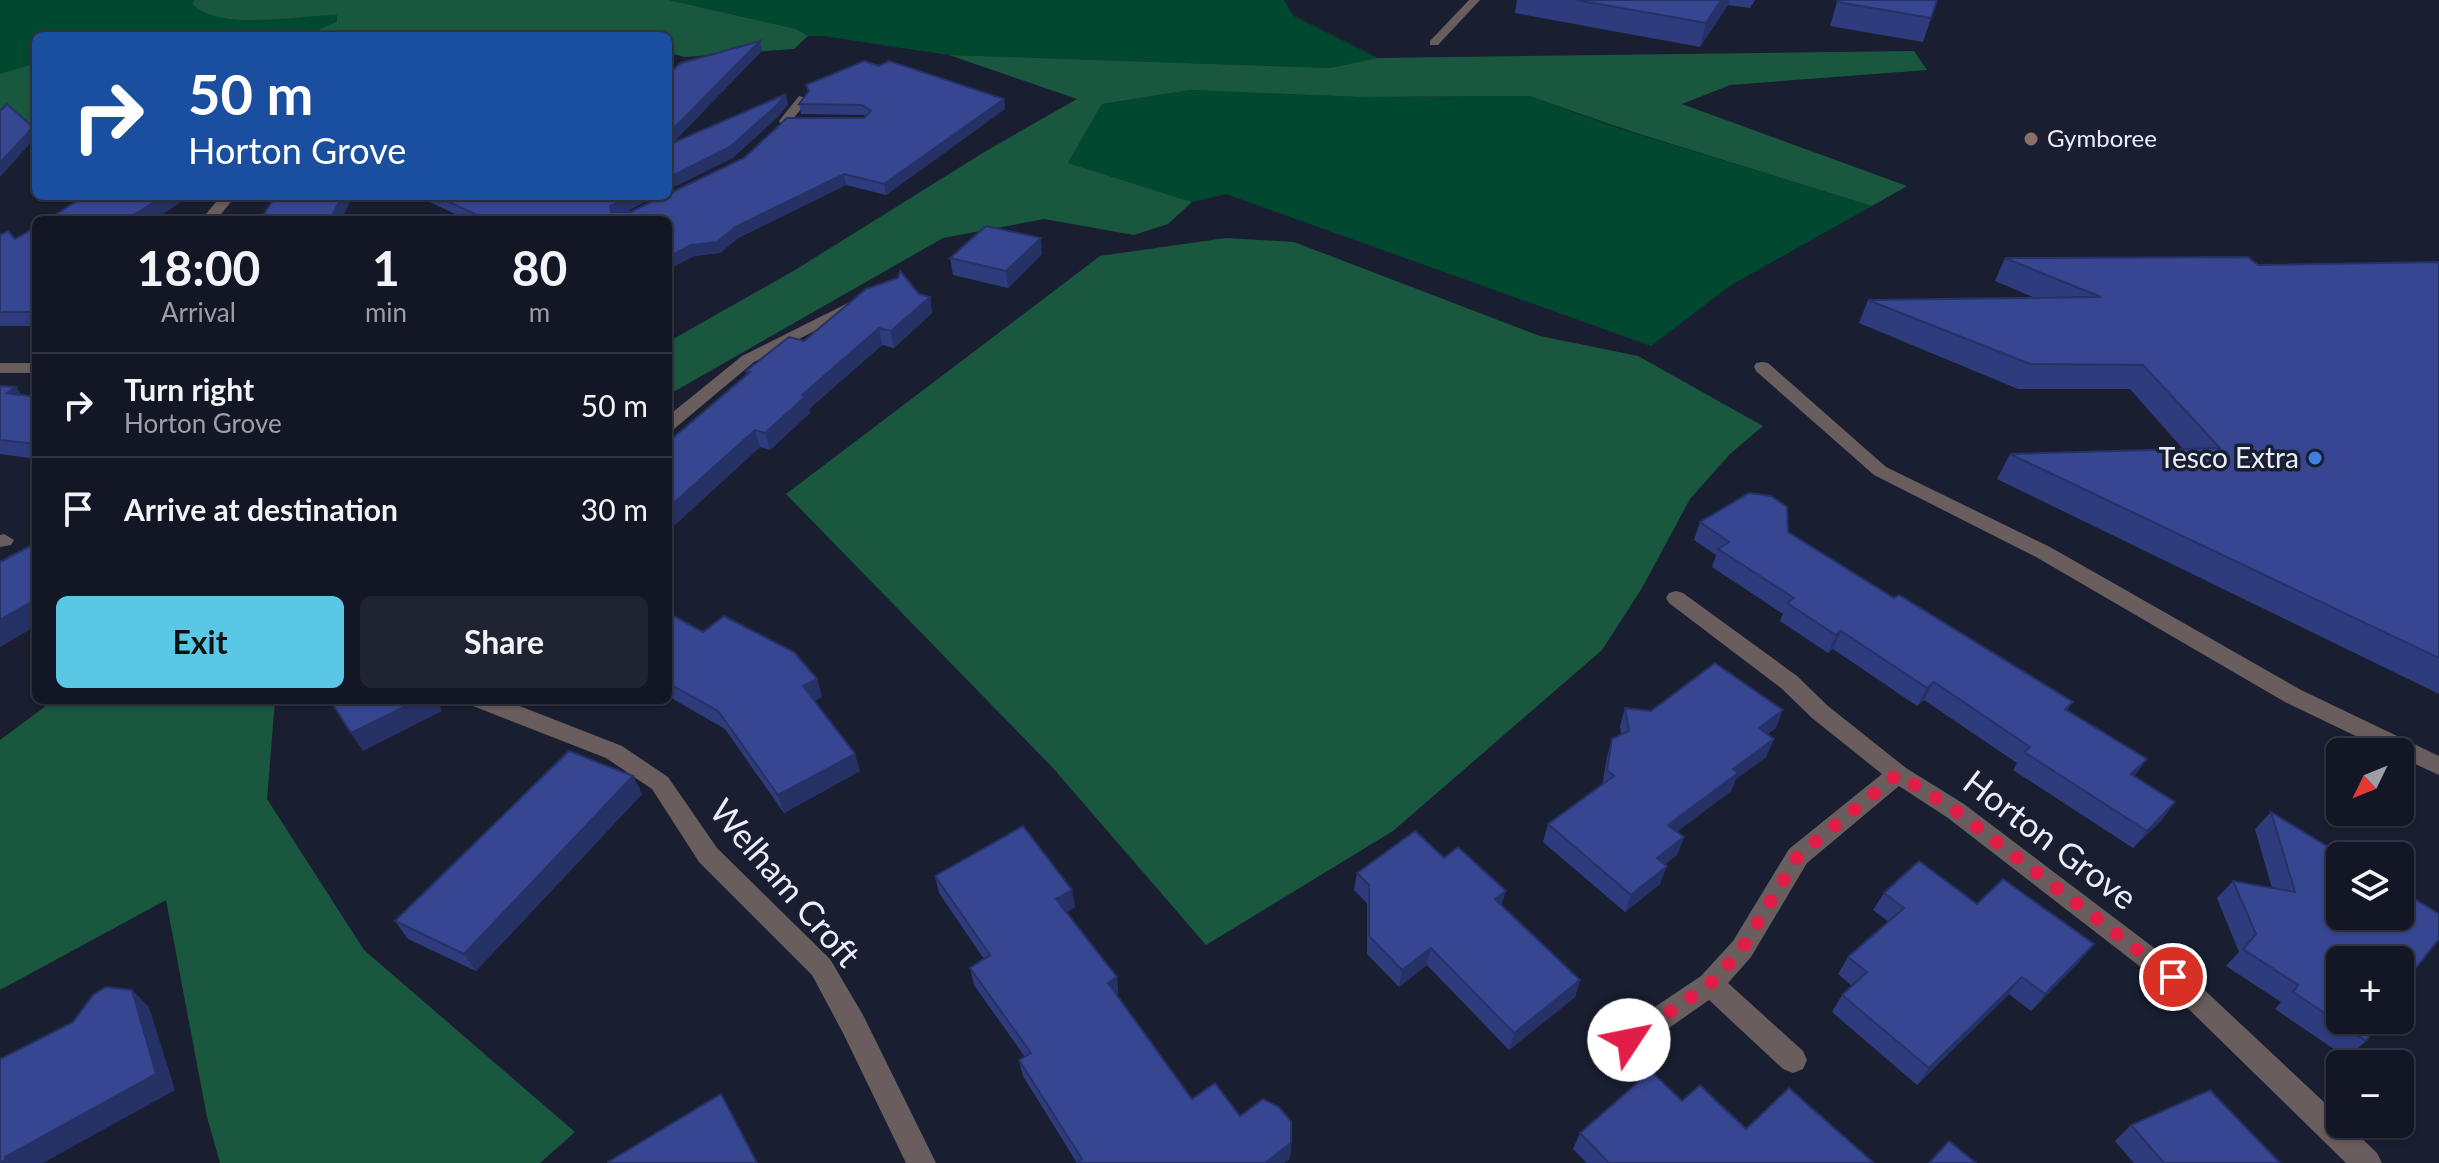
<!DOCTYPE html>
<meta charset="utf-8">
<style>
body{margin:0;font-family:Lato,sans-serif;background:#202432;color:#f1f3f6;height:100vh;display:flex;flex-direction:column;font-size:30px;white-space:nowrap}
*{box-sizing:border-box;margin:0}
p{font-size:26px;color:#9d9fa7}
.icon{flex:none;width:44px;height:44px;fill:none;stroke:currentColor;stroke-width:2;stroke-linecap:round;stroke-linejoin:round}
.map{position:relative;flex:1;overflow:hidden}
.details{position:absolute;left:32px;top:216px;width:640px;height:488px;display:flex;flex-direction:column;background:#131725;border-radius:12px;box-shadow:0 2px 6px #0004,0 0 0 2px #323642}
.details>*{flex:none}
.banner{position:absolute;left:32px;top:32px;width:640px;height:168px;border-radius:12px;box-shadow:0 2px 6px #0004,0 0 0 2px #323642;background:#1a4fa0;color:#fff;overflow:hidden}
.needle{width:52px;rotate:227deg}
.fabs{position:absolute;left:2326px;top:738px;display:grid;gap:16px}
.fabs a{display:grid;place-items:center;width:88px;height:88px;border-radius:12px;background:#131725;box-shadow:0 2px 6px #0004,0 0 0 2px #323642;font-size:40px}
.pin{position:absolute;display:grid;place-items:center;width:68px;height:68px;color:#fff;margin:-34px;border:4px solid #fff;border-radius:50%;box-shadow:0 2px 8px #0007}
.me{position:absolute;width:88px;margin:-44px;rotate:56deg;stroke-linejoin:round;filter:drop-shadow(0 0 6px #0008)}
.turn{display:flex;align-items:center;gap:28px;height:168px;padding:0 24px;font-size:36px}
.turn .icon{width:104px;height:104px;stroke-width:2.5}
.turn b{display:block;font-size:56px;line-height:68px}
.eta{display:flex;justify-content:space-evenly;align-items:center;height:136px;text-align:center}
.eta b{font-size:48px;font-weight:700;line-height:56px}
.cta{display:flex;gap:16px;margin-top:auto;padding:16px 24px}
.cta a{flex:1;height:92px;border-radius:12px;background:#5ac8e5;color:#111;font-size:32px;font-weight:700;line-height:92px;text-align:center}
.cta a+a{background:#202432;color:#f1f3f6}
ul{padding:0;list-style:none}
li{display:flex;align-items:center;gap:24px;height:104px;padding:0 24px;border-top:2px solid #323642}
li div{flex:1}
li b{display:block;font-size:30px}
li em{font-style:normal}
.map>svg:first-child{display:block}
</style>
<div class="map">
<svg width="2439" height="1163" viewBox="0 0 2439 1163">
<rect width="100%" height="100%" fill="#191f31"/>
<!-- green -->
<g fill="#004930">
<polygon points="0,0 316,0 350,11 348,36 36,36 36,118 0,122"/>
<polygon points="669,0 1284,0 1294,16 1378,58 1330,68 949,55 823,36 808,36 796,29"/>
<polygon points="1190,90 1359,97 1529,96 1621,129 1872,206 1731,285 1651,346 1226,194 1192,202 1068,163 1102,104"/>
</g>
<!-- forest -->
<g fill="#1a573f">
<path d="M195,0H669L796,29L808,36L794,49L685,57L668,53V36H304L337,22V15C297,15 222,32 192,4Z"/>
<polygon points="1914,51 1927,70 1730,85 1682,104 1907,186 1872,206 1633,132 1529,96 1359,97 1190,90 1102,104 1068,163 1192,202 1168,224 1134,235 1044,219 943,238 668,395 668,342 795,270 986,151 1077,99 949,55 1330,68 1378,58"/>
<polygon points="36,63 36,138 0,146 0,74"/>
<polygon points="1226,238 1294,242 1540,336 1638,356 1763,426 1730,454 1690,499 1642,588 1602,650 1393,831 1206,945 1053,768 786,494 1100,256"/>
<polygon points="54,700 275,700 267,799 364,950 575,1132 540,1163 220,1163 207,1117 166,900 0,990 0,740"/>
</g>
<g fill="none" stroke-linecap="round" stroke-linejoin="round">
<!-- minor -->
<g fill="#6a5d5d" fill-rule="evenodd">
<polygon points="1469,0 1480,0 1438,45 1430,45 1430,41"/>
<polygon points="799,96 809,99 789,124 781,124 779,121"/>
<polygon points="221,196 236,196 216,220 201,220"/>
<polygon points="862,296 867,298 867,304 754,362 674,429 668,430 668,416 742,356"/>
<polygon points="1762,362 1768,363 1886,467 2050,547 2301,690 2439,756 2439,775 2400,757 2400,752 2389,752 2285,702 2036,557 1874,475 1756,371 1754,367 1756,363"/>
<rect x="0" y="363" width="36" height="10"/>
<polygon points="4,534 14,540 11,545 0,547 0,535"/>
<polygon points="1676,591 1683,593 1797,676 1828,706 1906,768 1964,804 2182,969 2340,1117 2340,1124 2347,1124 2377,1153 2382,1163 2346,1163 2164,985 1948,818 1899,786 1807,863 1751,957 1728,983 1803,1051 1807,1060 1803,1069 1793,1073 1783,1069 1709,1000 1639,1049 1629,1053 1619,1049 1615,1040 1619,1031 1701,976 1733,941 1789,849 1882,774 1812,718 1781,688 1669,603 1666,598 1669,593"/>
<polygon points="470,700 504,700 622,746 668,777 717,848 830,959 863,1015 936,1163 906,1163 843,1033 812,975 699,862 652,789 606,758 473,706"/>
</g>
</g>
<!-- wall -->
<g fill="#2e3c7d">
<polygon points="1517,0 1755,0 1750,8 1728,5 1700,47 1515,13"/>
<polygon points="1837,2 1931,18 1923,42 1830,26"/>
<polygon points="879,66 1004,99 1005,109 886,195 846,185 738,238 720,253 694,256 668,220 468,220 417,196 656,196 625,212 631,212 864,118 866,116 864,115 801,114 799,104 808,92 806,85"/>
<polygon points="36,227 36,326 0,326 0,235 15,239"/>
<polygon points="1042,254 1008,288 953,275 950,258"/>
<polygon points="2005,258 2258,265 2439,262 2439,694 1997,479 2010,454 2183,449 2130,389 2018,389 1859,323 1868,300 2035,298 1995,281"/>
<polygon points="919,294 930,297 932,313 894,348 882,345 809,409 810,413 770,450 760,447 668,531 747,375 746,371 804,341"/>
<polygon points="0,386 21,395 36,397 36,459 0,454"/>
<polygon points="1700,522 1788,532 1894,598 2073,702 2067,710 2134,776 2162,820 2133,848 2013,770 2017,763 1924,700 1917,706 1833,649 1828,653 1780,621 1783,614 1712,567 1716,555 1694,540"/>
<polygon points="668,616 703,632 817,679 822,697 814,701 860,771 784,813 725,729 668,696"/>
<polygon points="1625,708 1776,728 1767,734 1774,739 1766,757 1736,779 1731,791 1676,832 1684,837 1677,855 1665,864 1660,884 1625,912 1543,842 1548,824 1602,785 1607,757 1612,739 1621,735 1620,726"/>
<polygon points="633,776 642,794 476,971 408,939 395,921"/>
<polygon points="2271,812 2408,978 2366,1041 2347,1058 2275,1009 2281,1002 2226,966 2239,952 2217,898 2233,881 2272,888 2255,829"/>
<polygon points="1444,858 1502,906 1580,980 1575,997 1509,1050 1427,965 1399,987 1367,954 1367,903 1354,890 1357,873"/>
<polygon points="935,876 1075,907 1066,912 1117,977 1118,994 1117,995 1192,1099 1240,1116 1291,1143 1290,1159 1077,1163 1023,1076 1019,1060 1025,1057 974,985 970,968 984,959 939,893"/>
<polygon points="1884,893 2080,961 2031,1011 2009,994 1917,1085 1832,1012 1842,995 1852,986 1838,974 1848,957 1889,922 1873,910"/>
<polygon points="1682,1101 1746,1129 1874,1163 1587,1163 1573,1149 1580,1133"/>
<polygon points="2131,1125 2280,1163 2134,1163 2115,1141"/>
</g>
<!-- shaded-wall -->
<g fill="#263166">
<polygon points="1721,0 1729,0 1728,5 1700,47 1706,23"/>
<polygon points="760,41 762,51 668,148 668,134"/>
<polygon points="786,94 788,105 779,116 733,158 668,190 668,178"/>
<polygon points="1004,99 1005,109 886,195 884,184"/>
<polygon points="33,127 36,132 36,137 0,177 0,163"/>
<polygon points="844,174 846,185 738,238 720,253 694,256 668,270 668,257 691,245 735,227"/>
<polygon points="163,196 190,196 154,220 126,220"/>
<polygon points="342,196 353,196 341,220 330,220"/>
<polygon points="631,196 656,196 614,217 610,206"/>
<polygon points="1041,238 1042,254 1008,288 1006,271"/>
<polygon points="930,297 932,313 894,348 891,331"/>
<polygon points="879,328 882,345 809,409 810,413 770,450 765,433 802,395"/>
<polygon points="16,387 27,403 7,393"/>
<polygon points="755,430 760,447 668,531 668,508"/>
<polygon points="36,599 36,626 0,647 0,620"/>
<polygon points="1841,631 1833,649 1828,653 1836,635"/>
<polygon points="817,679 822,697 808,704 803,686"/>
<polygon points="1934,682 1924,700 1917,706 1927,688"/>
<polygon points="418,700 436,700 442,711 363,751 351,733"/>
<polygon points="1783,710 1776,728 1752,746 1759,728"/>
<polygon points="1774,739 1766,757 1736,779 1731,791 1662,843 1668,825 1733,769"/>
<polygon points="855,754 860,771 784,813 778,795"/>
<polygon points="2147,759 2134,777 2131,774"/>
<polygon points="633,776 642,794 476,971 464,954"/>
<polygon points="2175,802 2162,820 2133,848 2147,831"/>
<polygon points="1684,837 1677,855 1650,876 1657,858"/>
<polygon points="1667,866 1660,884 1625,912 1631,895"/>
<polygon points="1072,890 1075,907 1059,917 1056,899"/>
<polygon points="1506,891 1501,908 1495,899"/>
<polygon points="2094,944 2080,961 2031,1011 2045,994"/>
<polygon points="1431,948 1427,965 1399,987 1402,970"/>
<polygon points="1117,977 1118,994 1110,1000 1108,983"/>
<polygon points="2022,977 2009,994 1917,1085 1929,1068"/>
<polygon points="1580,980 1575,997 1509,1050 1514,1033"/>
<polygon points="132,990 149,1007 175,1090 43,1163 0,1163"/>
<polygon points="1291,1143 1290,1159 1284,1163 1265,1163"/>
</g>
<!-- building -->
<g fill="#364691" stroke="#263166" stroke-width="2">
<polygon points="1576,0 1721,0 1706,23"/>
<polygon points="1838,0 1937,0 1931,18 1837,2"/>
<polygon points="760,41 668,134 668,74 681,63"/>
<polygon points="864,61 879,66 889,61 1004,99 884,184 844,174 735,227 717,242 691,245 668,257 668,220 488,220 436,196 631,196 610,206 611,212 631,212 663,196 668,196 668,194 744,158 787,118 864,118 871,111 862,105 799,104 809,91 806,85"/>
<polygon points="786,94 776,106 730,147 668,178 668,145"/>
<polygon points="7,104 33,127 0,163 0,111"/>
<polygon points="85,196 163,196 126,220 47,220"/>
<polygon points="276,196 342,196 330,220 260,220"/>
<polygon points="986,226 1041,238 1006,271 950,258"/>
<polygon points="36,227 36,312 0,312 0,235 8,231 15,239"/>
<polygon points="2248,257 2258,265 2439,262 2439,658 2010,454 2220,448 2143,365 2030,364 1868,300 2101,297 2005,258"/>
<polygon points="900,271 919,294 930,297 891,331 879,328 802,395 806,396 765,433 755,430 668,508 668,442 750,372 746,371 789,337 804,341 866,289 898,278"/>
<polygon points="0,386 16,387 7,393 36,397 36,444 0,440"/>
<polygon points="1749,493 1771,496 1787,507 1788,532 1894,598 1899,595 2073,702 2065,709 2147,759 2131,774 2175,802 2147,831 2024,752 2030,747 1934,682 1927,688 1841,631 1836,635 1787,603 1794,598 1718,549 1729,542 1700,522"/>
<polygon points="36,543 36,599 0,620 0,562"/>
<polygon points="670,614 703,632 724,616 794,652 817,679 803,686 855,754 778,795 718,711 668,683 668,616"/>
<polygon points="1715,663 1783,710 1759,728 1774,739 1733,769 1738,773 1668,825 1684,837 1657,858 1667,866 1631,895 1548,824 1614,776 1607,770 1612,739 1629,731 1625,708 1651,711"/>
<polygon points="330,700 418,700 351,733"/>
<polygon points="569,751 633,776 464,954 395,921"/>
<polygon points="2271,812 2343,856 2340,856 2340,916 2400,916 2400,890 2439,914 2439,939 2408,978 2414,977 2400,996 2400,960 2340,960 2340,1020 2382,1020 2366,1041 2293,992 2298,985 2243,949 2256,934 2233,881 2295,892"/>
<polygon points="1023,826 1072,890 1056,899 1117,977 1108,983 1192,1099 1215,1083 1240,1116 1263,1099 1279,1107 1291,1121 1291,1143 1265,1163 1077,1163 1082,1159 1019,1060 1031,1053 970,968 990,955 935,876"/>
<polygon points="1415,831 1444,858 1458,847 1506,891 1495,899 1580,980 1514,1033 1431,948 1402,970 1369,936 1369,885 1357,873"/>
<polygon points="1919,861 1977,904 2003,879 2094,944 2045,994 2022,977 1929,1068 1842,995 1867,972 1848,957 1904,908 1884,893"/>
<polygon points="106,987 132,990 156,1074 5,1157 5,1160 0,1163 0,1059 73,1022 93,995"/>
<polygon points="1651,1071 1682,1101 1700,1085 1746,1129 1789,1088 1874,1163 1609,1163 1580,1133"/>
<polygon points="2210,1090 2280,1163 2164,1163 2131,1125"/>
<polygon points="721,1094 757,1163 608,1163 608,1162"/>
<polygon points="1949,1141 1976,1163 1929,1163"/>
</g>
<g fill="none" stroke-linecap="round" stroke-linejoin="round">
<!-- route -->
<polyline stroke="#e11d48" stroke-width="14" stroke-dasharray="0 25.2" points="1629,1040 1710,984 1742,949 1798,856 1898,774 1956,811 2173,977"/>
</g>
<!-- markers -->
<circle fill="#8d6e63" stroke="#191f31" stroke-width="3" cx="2031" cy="139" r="8"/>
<circle fill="#3f7fe0" stroke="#191f31" stroke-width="3" cx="2315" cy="458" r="8"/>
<g text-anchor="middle" stroke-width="7" stroke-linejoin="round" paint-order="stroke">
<!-- far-poi labels -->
<g font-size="24" fill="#eaeefb" stroke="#191f31" text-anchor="start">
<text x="2047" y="147">Gymboree</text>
</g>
<!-- poi labels -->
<g font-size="28" fill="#eaeefb" stroke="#191f31" text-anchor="end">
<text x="2299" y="468">Tesco Extra</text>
</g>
<!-- near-street labels -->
<g font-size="34" fill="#eaeefb" stroke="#191f31">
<text transform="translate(2050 840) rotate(37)" y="12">Horton Grove</text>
<text transform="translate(785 883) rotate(49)" y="12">Welham Croft</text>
</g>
</g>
</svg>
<div class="fabs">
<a><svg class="needle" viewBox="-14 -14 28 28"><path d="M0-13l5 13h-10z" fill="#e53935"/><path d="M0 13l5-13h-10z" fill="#9d9fa7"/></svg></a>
<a><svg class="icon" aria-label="layers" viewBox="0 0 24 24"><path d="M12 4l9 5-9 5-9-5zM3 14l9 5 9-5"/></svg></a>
<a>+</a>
<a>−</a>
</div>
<div class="pin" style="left:2173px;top:977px;background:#d93025"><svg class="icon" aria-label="arrive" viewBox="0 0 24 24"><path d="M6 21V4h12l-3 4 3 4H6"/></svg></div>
<svg class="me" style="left:1629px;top:1040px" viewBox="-20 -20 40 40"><circle r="19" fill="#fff"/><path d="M0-13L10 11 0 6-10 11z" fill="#e11d48"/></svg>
<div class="banner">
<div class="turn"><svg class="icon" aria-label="right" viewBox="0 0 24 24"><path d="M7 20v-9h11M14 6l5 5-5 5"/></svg><div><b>50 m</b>Horton Grove</div></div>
</div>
<section class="details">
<div class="eta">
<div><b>18:00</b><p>Arrival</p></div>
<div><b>1</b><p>min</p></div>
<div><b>80</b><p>m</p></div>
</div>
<ul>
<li><svg class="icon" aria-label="right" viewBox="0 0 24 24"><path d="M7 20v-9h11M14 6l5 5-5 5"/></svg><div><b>Turn right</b><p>Horton Grove</p></div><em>50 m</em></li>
<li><svg class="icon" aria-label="arrive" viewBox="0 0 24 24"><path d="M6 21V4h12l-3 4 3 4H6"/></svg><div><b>Arrive at destination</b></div><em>30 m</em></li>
</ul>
<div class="cta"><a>Exit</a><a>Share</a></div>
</section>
</div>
